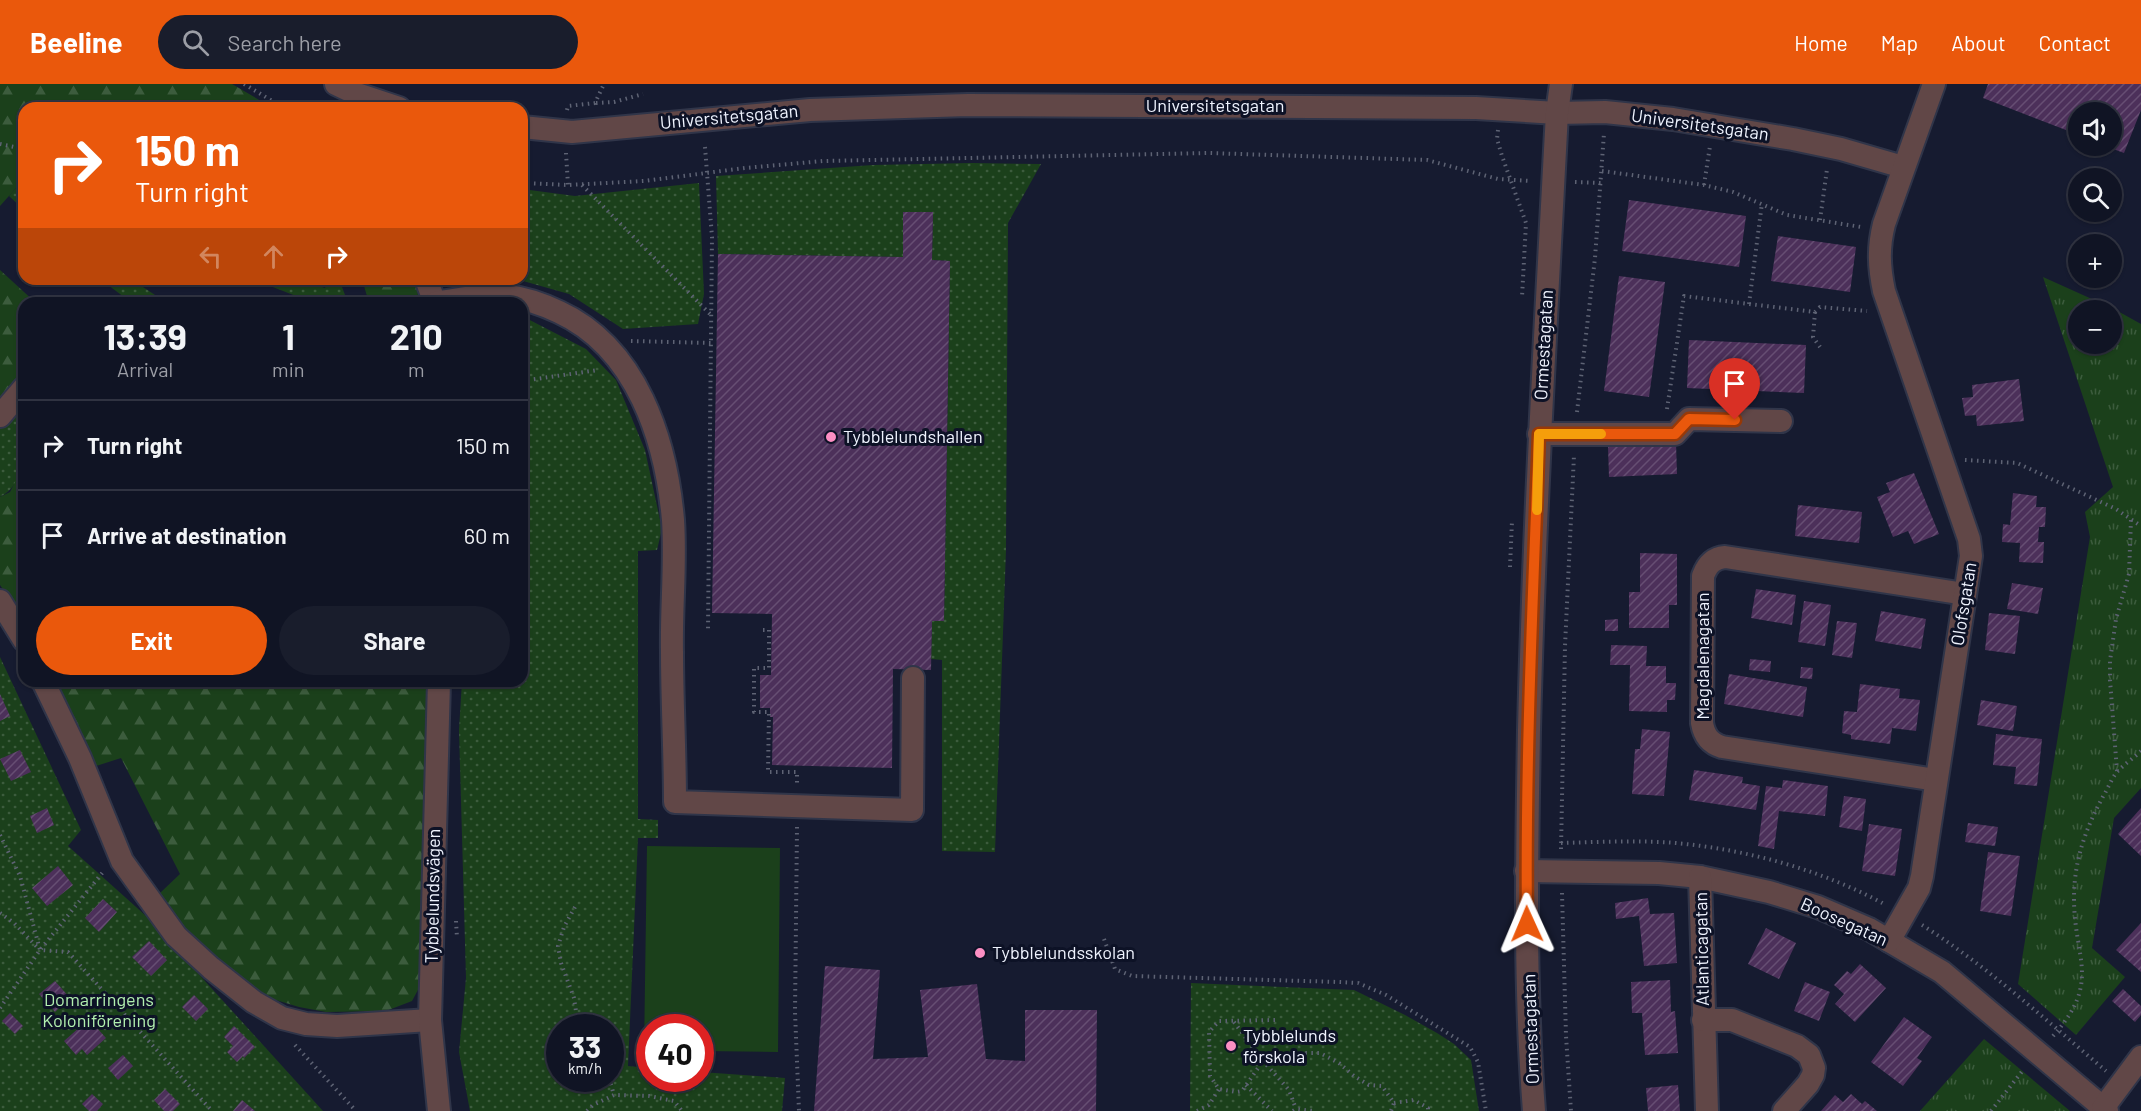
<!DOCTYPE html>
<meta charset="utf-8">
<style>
body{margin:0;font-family:Barlow,sans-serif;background:#191d2c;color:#f1f3f6;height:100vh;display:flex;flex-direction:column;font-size:22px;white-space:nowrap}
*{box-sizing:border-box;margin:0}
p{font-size:20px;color:#9c9ea6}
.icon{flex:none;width:33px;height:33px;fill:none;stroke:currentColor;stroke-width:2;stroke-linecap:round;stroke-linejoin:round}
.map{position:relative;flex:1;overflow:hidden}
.details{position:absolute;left:18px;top:213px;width:510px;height:390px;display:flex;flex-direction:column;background:#101424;border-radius:18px;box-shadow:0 2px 4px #0004,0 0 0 2px #303341}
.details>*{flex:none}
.hud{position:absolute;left:18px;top:18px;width:510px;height:183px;border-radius:18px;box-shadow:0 2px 4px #0004,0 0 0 2px #303341;background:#ea580c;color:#fff;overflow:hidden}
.buttons{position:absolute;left:2068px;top:18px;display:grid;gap:12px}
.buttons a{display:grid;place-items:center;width:54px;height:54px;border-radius:50%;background:#101424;box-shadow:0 2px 4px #0004,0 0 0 2px #303341;font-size:30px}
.speed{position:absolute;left:546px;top:930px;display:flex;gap:12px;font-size:30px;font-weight:700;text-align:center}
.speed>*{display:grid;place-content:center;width:78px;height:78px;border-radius:50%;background:#101424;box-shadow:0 2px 4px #0004,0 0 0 2px #303341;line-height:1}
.speed small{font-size:15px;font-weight:400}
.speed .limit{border:9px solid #d22;background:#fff;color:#111}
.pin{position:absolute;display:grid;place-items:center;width:51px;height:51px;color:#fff;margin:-62px -26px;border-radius:50% 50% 50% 0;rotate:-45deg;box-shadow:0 0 6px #0007}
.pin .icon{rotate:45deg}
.me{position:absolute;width:66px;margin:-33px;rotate:359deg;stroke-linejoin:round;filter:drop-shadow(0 0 4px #0008)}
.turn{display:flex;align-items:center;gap:21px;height:126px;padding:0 18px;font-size:27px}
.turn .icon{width:78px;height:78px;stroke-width:2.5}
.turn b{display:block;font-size:42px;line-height:51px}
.lanes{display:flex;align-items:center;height:57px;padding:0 18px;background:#0003;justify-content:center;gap:30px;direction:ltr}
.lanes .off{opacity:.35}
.eta{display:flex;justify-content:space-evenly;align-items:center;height:102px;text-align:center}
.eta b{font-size:36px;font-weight:700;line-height:42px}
.cta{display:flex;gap:12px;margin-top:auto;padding:12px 18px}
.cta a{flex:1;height:69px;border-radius:36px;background:#ea580c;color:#fff;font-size:24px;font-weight:700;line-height:69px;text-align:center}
.cta a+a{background:#191d2c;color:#f1f3f6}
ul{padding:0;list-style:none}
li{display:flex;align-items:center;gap:18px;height:90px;padding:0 18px;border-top:2px solid #303341}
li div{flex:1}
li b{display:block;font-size:22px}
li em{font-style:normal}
header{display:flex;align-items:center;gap:36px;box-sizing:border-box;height:84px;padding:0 30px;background:#ea580c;color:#fff}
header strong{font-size:28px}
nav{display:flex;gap:33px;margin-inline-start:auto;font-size:21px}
.search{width:420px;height:54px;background:#191d2c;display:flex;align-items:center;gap:15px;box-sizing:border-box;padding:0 21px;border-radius:33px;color:#9c9ea6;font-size:22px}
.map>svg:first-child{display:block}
</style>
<header>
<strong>Beeline</strong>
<div class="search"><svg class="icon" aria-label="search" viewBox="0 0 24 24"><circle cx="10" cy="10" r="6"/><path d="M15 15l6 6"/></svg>Search here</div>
<nav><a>Home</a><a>Map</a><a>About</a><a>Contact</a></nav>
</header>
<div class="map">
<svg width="2141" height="1027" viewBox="0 0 2141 1027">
<defs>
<pattern id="grass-dots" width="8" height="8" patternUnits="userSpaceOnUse" patternTransform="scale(1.5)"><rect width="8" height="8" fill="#1b401b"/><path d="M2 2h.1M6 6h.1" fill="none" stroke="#3c5c3d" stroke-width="1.8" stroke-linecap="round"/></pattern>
<pattern id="forest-firs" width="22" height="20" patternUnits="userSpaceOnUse" patternTransform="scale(1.5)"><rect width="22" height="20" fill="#1b401b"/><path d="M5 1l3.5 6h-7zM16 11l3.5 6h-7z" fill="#3c5c3d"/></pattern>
<pattern id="park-tufts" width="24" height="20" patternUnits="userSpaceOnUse" patternTransform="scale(1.5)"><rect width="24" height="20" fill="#1b401b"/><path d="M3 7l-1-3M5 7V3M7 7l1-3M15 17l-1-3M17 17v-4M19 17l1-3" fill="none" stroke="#3c5c3d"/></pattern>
<pattern id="building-hatch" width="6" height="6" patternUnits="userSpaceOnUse" patternTransform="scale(1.5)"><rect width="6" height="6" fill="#4c305a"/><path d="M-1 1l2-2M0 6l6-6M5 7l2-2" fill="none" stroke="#664e73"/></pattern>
</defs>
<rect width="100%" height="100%" fill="#161b30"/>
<!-- grass -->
<g fill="url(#grass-dots)" fill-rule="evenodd">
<polygon points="972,79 1041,80 1008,139 1006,466 995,768 942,767 942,576 931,575 932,537 944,536 950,177 932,176 933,129 903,128 903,173 718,170 716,92 873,81"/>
<polygon points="21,98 24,101 24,126 9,112"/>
<polygon points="699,99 704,210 698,240 623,245 569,210 516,195 522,195 522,105 575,112"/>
<polygon points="100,195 131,195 167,219 132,219"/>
<polygon points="252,195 299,195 325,204 327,195 339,195 348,219 314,219"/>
<path d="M522,232L586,265L616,296L645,366L662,445L657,466L638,467V735L658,736V754H638L628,982L649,984L650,994H700L701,988L785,994L782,1027H470L459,968L466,894L459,646L462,597H522ZM560,944H610V994H560Z"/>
<path d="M24,315C24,347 33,396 0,413V342Z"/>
<polygon points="0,573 81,746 68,762 145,831 323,1027 0,1027"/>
<polygon points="1191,899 1354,906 1405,931 1437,949 1454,960 1471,976 1479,1027 1190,1027"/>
</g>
<!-- forest -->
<g fill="url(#forest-firs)">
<polygon points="0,0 232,0 273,24 24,24 24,95 0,122"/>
<polygon points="0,186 36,219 24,219 24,289 0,317"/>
<polygon points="362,195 414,195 420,219 369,219"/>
<polygon points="24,381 24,536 0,501 0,413 10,408"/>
<polygon points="54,597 428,597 419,904 412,917 386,927 326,928 299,923 266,913 237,896 171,836 160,809 180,790 121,674 93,683"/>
</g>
<!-- park -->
<g fill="url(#park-tufts)" fill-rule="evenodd">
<path d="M2043,193L2114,225L2141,240V704L2114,734L2092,864L2125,893L2076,951L2018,900L2090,453L2085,428L2113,403ZM2079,226H2112V260H2079Z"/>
<polygon points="1984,955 2070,1027 1920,1027"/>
</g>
<!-- pitch -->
<polygon fill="#1b401b" points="647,762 780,764 778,968 701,967 700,944 650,944 649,967 644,967"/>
<!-- building -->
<g fill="url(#building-hatch)">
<polygon points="1988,0 2141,0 2141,26 2124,69 2105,62 2112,62 2112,28 2079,28 2079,51 1983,14"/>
<polygon points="1629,116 1746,132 1739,183 1622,167"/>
<polygon points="903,128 933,128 932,176 950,177 944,537 932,537 931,586 893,585 892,684 772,681 773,633 770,633 770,624 760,624 760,591 771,591 772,530 712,529 718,170 903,173"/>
<polygon points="1778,152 1856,163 1850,208 1771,197"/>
<polygon points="1619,192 1665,198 1649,313 1604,307"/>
<polygon points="1689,256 1806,261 1804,309 1687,304"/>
<polygon points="2019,295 2024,337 1977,342 1976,331 1965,332 1962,314 1973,313 1972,301"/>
<polygon points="1676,359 1677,390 1609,393 1608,363"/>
<polygon points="1914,389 1939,450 1914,460 1908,447 1893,453 1877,413 1890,408 1886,399"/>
<polygon points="2013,409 2037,412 2036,423 2046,423 2045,443 2039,443 2038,458 2044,458 2043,479 2019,478 2020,459 2002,458 2003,440 2010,441"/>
<polygon points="1798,421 1862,428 1859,459 1795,452"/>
<polygon points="1640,469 1677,470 1677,521 1669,521 1669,544 1629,544 1629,508 1640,508"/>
<polygon points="2012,499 2043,504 2038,530 2007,525"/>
<polygon points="1756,505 1796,511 1792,541 1751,534"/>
<polygon points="1804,517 1831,521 1825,562 1798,558"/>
<polygon points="1881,527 1926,535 1921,565 1875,557"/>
<polygon points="1989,529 2020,532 2015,570 1985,566"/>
<polygon points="1618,535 1618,547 1605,547 1605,536"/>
<polygon points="1837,537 1857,539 1852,574 1832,571"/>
<polygon points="1611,561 1647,562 1646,582 1666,582 1666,599 1676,599 1675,616 1667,616 1667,628 1629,627 1630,581 1610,581"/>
<polygon points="1750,575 1771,577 1770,588 1749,586"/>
<polygon points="1801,583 1813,584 1812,595 1800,594"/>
<polygon points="1729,590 1807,603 1803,633 1724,620"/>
<polygon points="1860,600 1900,605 1899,614 1920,616 1916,647 1892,644 1890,660 1851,655 1851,651 1842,649 1844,627 1857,628"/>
<polygon points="0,610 10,632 0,637"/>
<polygon points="1981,616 2017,622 2013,647 1977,641"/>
<polygon points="1642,645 1670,648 1664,712 1632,710 1635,665 1640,665"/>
<polygon points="1996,650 2042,655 2037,702 2014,700 2016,683 1993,681"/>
<polygon points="20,666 31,688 11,697 0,675"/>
<polygon points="1694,686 1743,693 1742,699 1760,702 1756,726 1689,716"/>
<polygon points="1783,696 1828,702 1825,732 1779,727 1774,765 1758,762 1766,702 1782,704"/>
<polygon points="1844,712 1866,715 1862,747 1839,743"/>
<polygon points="47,724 54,741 37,749 30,732"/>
<polygon points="2141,724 2141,772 2118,750"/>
<polygon points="1968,739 1998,743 1995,762 1965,758"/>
<polygon points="1869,740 1902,745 1895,792 1862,787"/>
<polygon points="1988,768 2020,772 2011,832 1980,827"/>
<polygon points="58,782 73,801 47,822 32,804"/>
<polygon points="1648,814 1650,830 1674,829 1677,879 1644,882 1639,832 1616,835 1615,819"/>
<polygon points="103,815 117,828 99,848 85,834"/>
<polygon points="2141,839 2141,888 2116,866"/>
<polygon points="1766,844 1796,859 1779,895 1748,880"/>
<polygon points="149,857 167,876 151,892 132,873"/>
<polygon points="1860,880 1886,904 1855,938 1835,920 1844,910 1834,901 1847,887 1851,890"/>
<polygon points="825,882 880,886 873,975 928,973 920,906 977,900 986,975 1025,977 1025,926 1097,926 1096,1027 814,1027"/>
<polygon points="1670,896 1671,928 1675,927 1678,969 1645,971 1642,929 1632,929 1631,898"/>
<polygon points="55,897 70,914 55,928 39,910"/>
<polygon points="1805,898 1830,908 1819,937 1794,927"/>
<polygon points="2123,905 2141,922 2141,931 2135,938 2112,917"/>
<polygon points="194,911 208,925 196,937 182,923"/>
<polygon points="10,929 23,942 15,950 2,937"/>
<polygon points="1904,933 1932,953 1917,974 1922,977 1903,1002 1871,978"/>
<polygon points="89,935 106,954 87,971 82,965 76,971 64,957"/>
<polygon points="234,942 255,963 244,974 243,972 237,978 227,968 233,962 224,953"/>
<polygon points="123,971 133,982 118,996 108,984"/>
<polygon points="1678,1001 1680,1027 1648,1027 1646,1004"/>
<polygon points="165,1005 180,1020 173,1027 164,1027 154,1016"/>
<polygon points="92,1010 103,1020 97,1027 89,1027 82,1020"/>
<polygon points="1851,1010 1862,1020 1865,1017 1877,1027 1821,1027 1835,1011 1843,1018"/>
<polygon points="242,1016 255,1027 233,1027"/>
</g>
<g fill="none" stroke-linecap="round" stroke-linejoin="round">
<!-- minor casing -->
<g stroke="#303549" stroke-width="26">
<g id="minor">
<polyline points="336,0 357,10 399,24"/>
<polyline points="522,43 572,48 810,26 968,21 1476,24 1557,29 1605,28 1673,35 1793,55 1841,65 1903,83"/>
<polyline points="426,195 435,219"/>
<path d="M435,219C458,215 483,210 507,212C525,214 542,220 559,228C637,264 666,356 673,436C676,480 671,524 672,568C672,618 675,668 675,718L912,726L913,594"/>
<polyline points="0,332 24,304"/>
<polyline points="1539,350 1675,350 1689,335 1781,337"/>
<polyline points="0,517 24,556"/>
<polyline points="43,597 80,674 122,777 176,852 211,884 254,918 282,934 306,940 337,942 430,936"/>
<polyline points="439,597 430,936 439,1027"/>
<path d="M1936,696L1722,663C1709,659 1704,651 1702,639L1703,492C1707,481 1713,474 1725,473L1965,510"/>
<polyline points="1526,787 1659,789 1700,793 1769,808 1818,823 1869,845 1942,888 2107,1027"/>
<polyline points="1700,793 1707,1027"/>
<path d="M1889,857L1919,804L1922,792L1971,472L1969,455L1884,207C1879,183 1878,164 1884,140L1934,0"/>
<polyline points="1703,936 1732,936 1797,962 1809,971 1814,984 1813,991 1808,1000 1784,1027"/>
<polyline points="2103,1024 2141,973"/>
<path d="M1534,1027C1524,900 1527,773 1529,646C1534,440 1546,235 1557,29L1561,0"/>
</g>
</g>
<!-- path -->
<g stroke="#5e6374" stroke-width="4" stroke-dasharray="1.5 4.5" stroke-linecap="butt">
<polyline points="244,0 284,24"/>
<polyline points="596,19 614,18 643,10"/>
<polyline points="567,26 568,22 595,19 604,0"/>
<polyline points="1498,46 1497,55 1502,72 1526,139 1522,213"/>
<polyline points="0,60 24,65"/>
<polyline points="705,63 712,153 708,545"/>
<polyline points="566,69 568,101"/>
<polyline points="1602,87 1704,101 1733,108 1787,131 1861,143"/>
<polyline points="1575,98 1601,99"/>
<polyline points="522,99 568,101 644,97 745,84 823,77 1209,69 1427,76 1498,95 1531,97"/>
<polyline points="582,101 710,230"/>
<polyline points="1704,101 1710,62"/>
<polyline points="1820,136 1827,85"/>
<polyline points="1749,220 1762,119"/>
<polyline points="1815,228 1813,253 1820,263"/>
<polyline points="631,257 711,259"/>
<polyline points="522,297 598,286"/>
<polyline points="1667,325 1684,212 1815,228 1820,223 1867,227"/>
<polyline points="1577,328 1595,174 1604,49"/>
<polyline points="1965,376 2017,379 2116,425 2141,442"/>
<polyline points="1510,483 1512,437"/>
<polyline points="763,546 769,546 769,584 754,584 754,628 769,628 768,688 797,688 797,700"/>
<polyline points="2117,687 2110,596 2110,577 2116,535 2129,490 2131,435"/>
<polyline points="797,743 795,928 799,1027"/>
<polyline points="0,751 20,792 40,866 68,868 212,1027"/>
<path d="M1561,759C1599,758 1638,756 1676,759C1749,766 1822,786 1886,821"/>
<polyline points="1561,765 1565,562 1574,371"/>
<polyline points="1562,809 1566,952 1571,1027"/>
<polyline points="575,823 564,843 558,862 561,879 574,914 577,934 589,944"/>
<polyline points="0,829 14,839 39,865"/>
<polyline points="456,837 457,854"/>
<path d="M1922,841C1988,883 2046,936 2106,987"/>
<polyline points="1104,855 1115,885 1132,892 1339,898 1358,899 1386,911 1470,963 1478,978 1486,1027"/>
<polyline points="0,924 40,866 103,788"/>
<polyline points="1275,936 1219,937 1209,948 1210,992 1219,1005 1236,1008 1242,1007 1263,977 1296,969 1320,969 1339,979 1354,992 1369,1001 1382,1002 1394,1019 1391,1027"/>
<polyline points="1234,938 1263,977 1289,1006 1296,1025"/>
<path d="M2053,952C2102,897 2074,876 2074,814C2074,775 2087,741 2105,709C2109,702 2112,694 2117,688C2123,681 2134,674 2141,667"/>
<polyline points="295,961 356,1027"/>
<polyline points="609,994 614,1011"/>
<polyline points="1246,1001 1272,1027"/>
<polyline points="1394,1019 1414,1016 1428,1024 1428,1027"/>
<polyline points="587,1027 593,1021 614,1011 649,1012 674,1017 682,1027"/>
<polyline points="1197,1027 1209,1021 1219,1005"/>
<polyline points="1293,1027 1296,1025 1313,1027"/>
<polyline points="1991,1027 2024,985"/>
</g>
<!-- minor -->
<use href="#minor" stroke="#614747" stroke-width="22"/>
</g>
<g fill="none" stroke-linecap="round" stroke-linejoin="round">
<!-- route casing -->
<g stroke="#983908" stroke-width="15">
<path id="route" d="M1527,840C1525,677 1533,513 1539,350H1675L1689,335L1735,336"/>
</g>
<!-- route -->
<use href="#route" stroke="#ea580c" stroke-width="10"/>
<!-- slow -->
<polyline stroke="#f59e0b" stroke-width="10" points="1537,426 1539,350 1601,350"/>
</g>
<!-- markers -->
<g fill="#fc8fc3" stroke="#0d1226" stroke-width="2">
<circle cx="831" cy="353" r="6"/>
<circle cx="980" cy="869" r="6"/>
<circle cx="1231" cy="962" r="6"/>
</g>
<g text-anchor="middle" stroke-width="6" stroke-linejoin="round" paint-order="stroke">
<!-- street labels -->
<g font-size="18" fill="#eff3fe" stroke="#0d1226">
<text x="1215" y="28">Universitetsgatan</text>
<text transform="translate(729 33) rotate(-5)" y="6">Universitetsgatan</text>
<text transform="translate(1700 41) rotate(8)" y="6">Universitetsgatan</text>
<text transform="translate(1544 261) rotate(-87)" y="6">Ormestagatan</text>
<text transform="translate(1964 520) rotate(-81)" y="6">Olofsgatan</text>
<text transform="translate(1703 572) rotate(-90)" y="6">Magdalenagatan</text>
<text transform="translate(433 812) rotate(-89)" y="6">Tybbelundsvägen</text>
<text transform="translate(1844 838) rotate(24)" y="6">Boosegatan</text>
<text transform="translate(1702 865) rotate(-91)" y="6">Atlanticagatan</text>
<text transform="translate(1531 945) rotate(-92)" y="6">Ormestagatan</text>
</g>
<!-- poi labels -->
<g font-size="18" fill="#eff3fe" stroke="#0d1226" text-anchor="start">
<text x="843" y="359">Tybblelundshallen</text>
<text x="992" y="875">Tybblelundsskolan</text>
<text x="1243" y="958">Tybblelunds<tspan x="1243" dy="21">förskola</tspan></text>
</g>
<!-- park labels -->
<g font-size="18" fill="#b2f0af" stroke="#0d1226">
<text x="99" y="922">Domarringens<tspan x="99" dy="21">Koloniförening</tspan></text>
</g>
</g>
</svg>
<div class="buttons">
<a><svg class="icon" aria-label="sound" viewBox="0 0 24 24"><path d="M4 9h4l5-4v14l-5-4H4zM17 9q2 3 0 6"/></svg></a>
<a><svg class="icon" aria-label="search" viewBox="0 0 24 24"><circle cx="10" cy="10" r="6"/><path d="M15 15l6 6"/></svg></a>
<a>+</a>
<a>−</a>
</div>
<div class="speed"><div>33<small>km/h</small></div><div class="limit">40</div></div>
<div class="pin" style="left:1735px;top:336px;background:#d93025"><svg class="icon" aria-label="arrive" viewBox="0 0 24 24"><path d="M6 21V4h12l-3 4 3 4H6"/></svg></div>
<svg class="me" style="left:1527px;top:840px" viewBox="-20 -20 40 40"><path d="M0-17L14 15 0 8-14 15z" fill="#ea580c" stroke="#fff" stroke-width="4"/></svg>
<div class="hud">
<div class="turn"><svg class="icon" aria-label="right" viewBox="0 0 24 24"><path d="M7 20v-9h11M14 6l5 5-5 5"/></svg><div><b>150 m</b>Turn right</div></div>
<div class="lanes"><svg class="icon off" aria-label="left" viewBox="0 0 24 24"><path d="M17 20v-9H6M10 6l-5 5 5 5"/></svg><svg class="icon off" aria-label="ahead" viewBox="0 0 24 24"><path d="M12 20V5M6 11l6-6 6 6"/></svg><svg class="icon" aria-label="right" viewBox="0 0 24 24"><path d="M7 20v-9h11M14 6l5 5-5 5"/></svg></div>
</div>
<section class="details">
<div class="eta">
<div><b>13:39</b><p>Arrival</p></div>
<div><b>1</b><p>min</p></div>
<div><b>210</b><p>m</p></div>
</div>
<ul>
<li><svg class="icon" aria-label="right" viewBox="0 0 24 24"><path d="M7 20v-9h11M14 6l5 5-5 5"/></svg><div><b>Turn right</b></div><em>150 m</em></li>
<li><svg class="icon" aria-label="arrive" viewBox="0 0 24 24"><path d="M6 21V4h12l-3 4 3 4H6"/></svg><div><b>Arrive at destination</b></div><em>60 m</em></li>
</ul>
<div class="cta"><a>Exit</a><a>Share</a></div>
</section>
</div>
